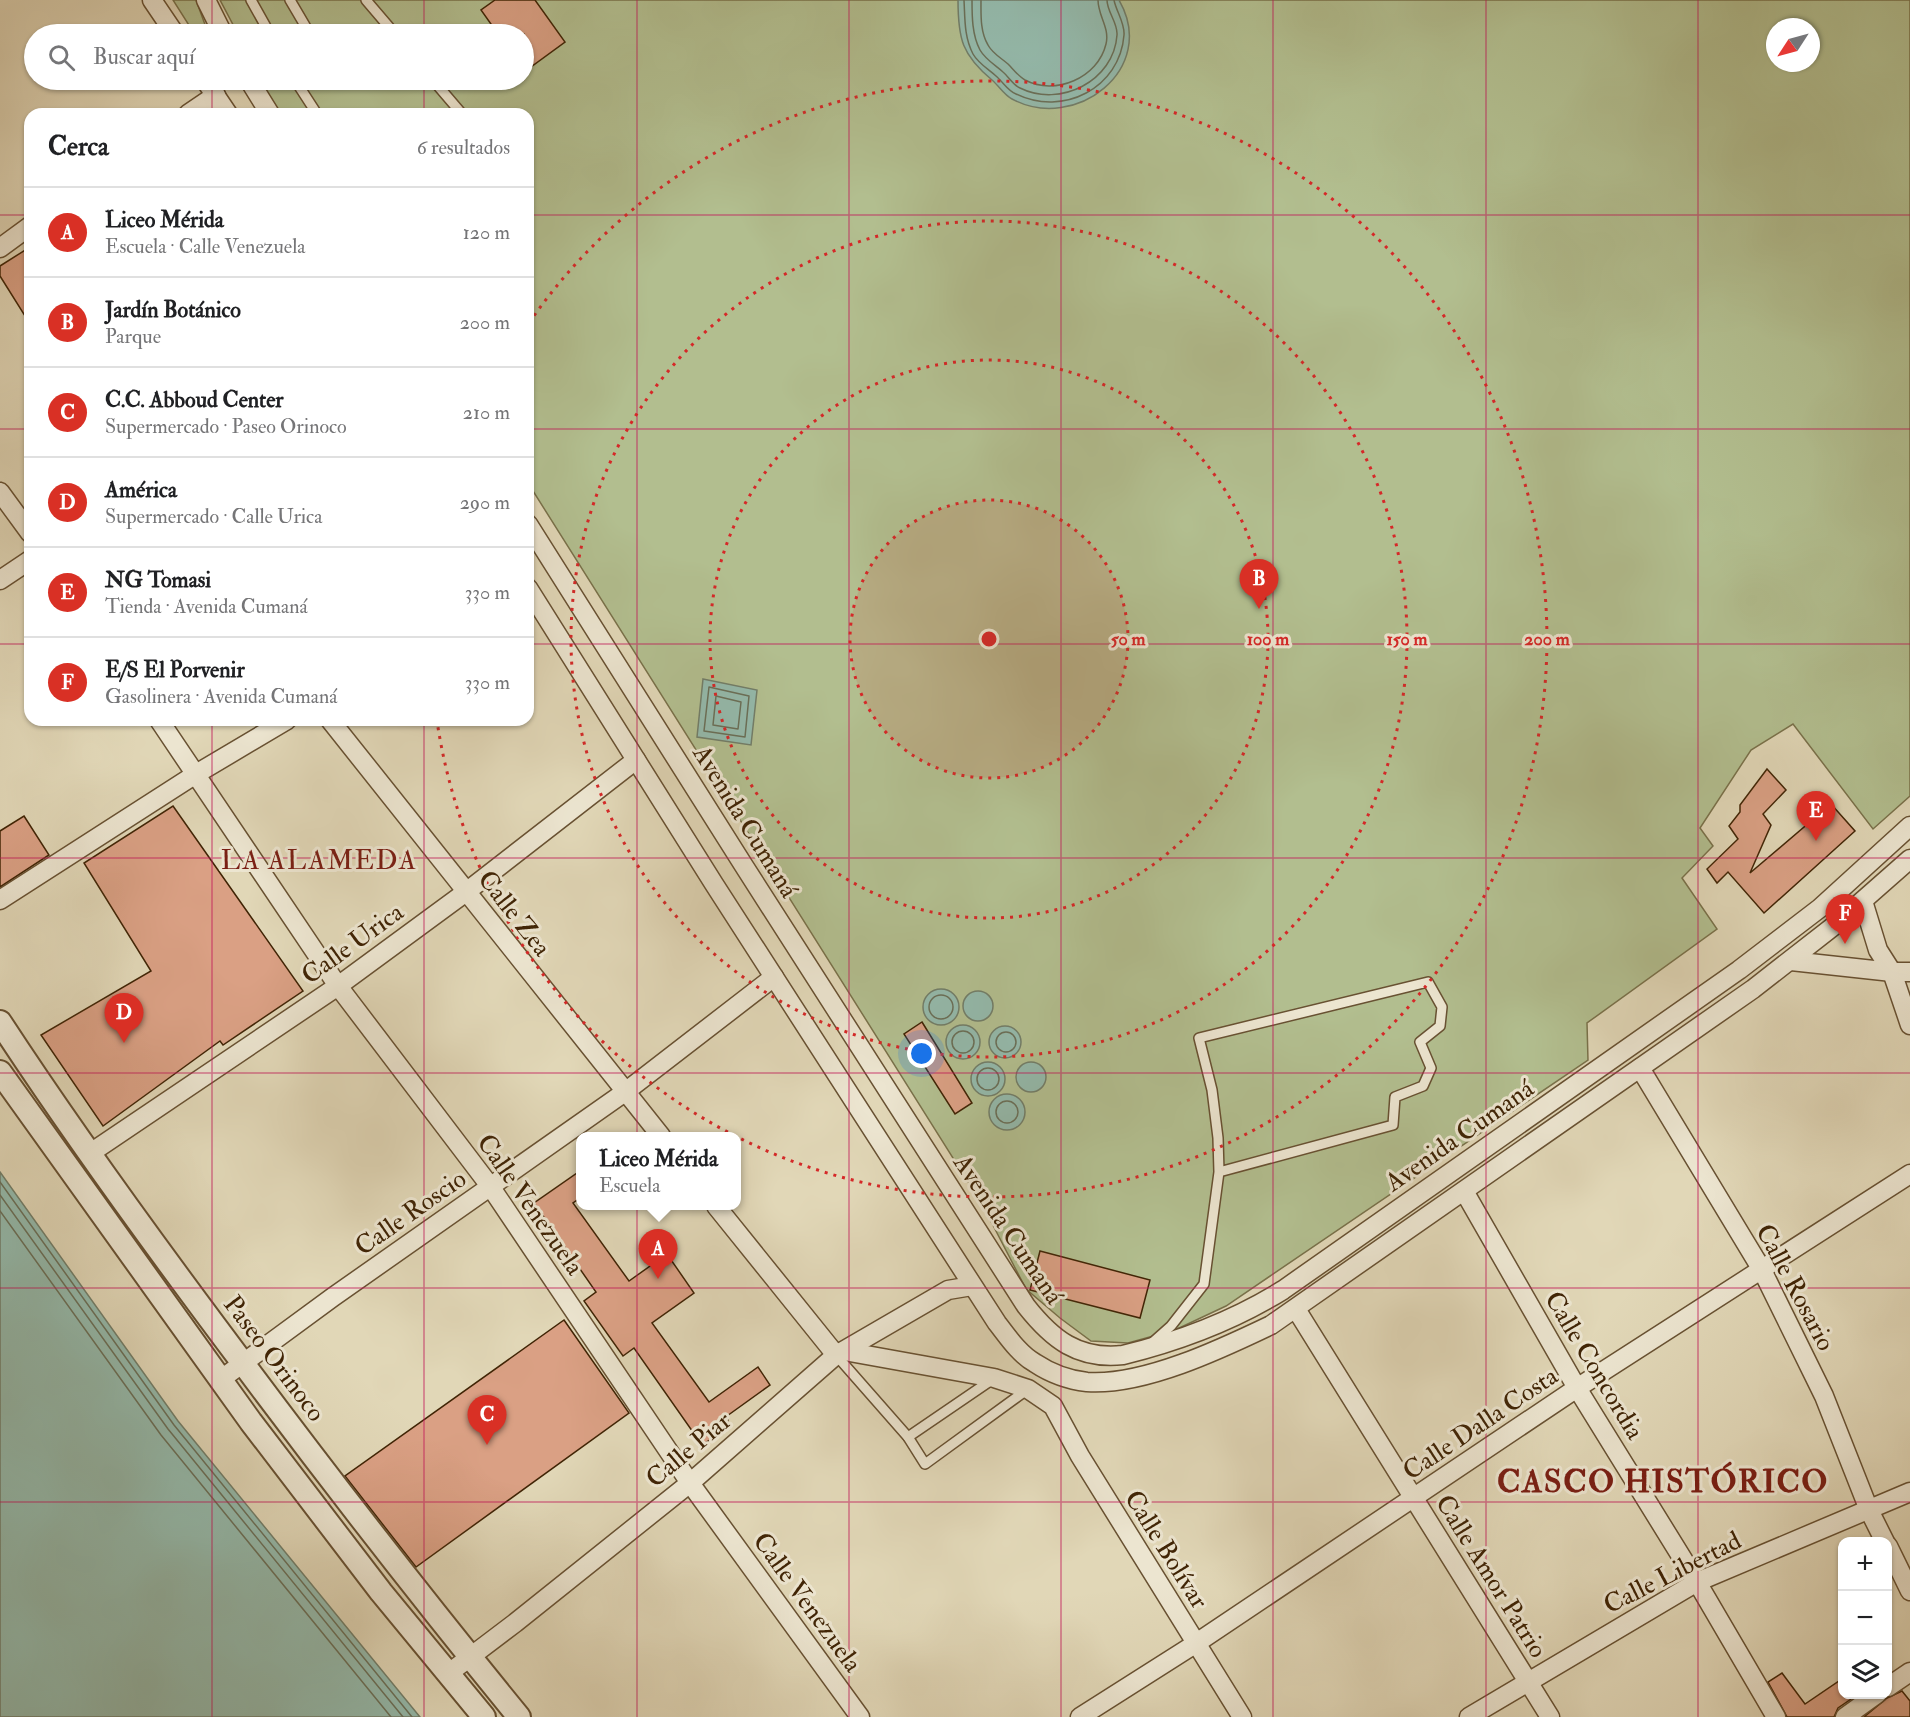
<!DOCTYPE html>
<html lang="es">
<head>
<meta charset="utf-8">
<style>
	body { margin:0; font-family:"IM FELL Double Pica",serif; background:#f2f2f2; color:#202124 }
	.controls { position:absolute; right:18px; bottom:18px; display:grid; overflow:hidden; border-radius:12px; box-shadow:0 2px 4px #0004 }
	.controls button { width:54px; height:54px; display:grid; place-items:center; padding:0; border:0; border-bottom:2px solid #e0e0e0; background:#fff; color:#202124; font:30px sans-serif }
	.compass { position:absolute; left:1766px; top:18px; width:54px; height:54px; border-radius:50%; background:#fff; box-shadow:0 2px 4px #0004; rotate:234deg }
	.you { position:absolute; left:922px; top:1054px; width:21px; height:21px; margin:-15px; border:4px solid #fff; border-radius:50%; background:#1a73e8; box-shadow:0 0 0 9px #1a73e833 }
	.badge { display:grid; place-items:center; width:39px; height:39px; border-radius:50%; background:#d93025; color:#fff; font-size:20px; font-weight:700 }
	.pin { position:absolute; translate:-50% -50px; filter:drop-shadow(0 2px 3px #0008) }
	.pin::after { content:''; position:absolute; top:32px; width:21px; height:18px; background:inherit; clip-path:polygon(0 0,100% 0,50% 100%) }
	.popup { position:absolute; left:576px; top:1132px; width:165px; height:78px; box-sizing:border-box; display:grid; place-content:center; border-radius:12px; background:#fff; filter:drop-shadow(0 2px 4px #0005); font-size:20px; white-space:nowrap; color:#757577 }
	.popup b { font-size:22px; color:#202124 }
	.popup::after { content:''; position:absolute; left:50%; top:100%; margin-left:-12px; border:12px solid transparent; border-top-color:#fff }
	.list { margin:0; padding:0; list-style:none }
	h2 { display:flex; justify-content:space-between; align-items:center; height:78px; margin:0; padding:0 24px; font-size:26px }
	h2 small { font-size:20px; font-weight:400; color:#757577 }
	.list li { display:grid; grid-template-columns:39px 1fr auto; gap:18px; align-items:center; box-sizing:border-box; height:90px; padding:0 24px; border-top:2px solid #e0e0e0 }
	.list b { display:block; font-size:22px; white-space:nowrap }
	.list p { margin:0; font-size:20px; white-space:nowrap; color:#757577 }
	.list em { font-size:20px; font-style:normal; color:#757577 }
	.icon { flex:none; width:33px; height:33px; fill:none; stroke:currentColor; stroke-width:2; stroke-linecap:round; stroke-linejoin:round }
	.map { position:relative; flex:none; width:1910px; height:1717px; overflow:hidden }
	.search { position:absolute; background:#fff; box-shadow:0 2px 4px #0004; left:24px; top:24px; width:510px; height:66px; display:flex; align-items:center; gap:15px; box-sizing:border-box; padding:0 21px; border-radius:33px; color:#757577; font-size:22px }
	.panel { position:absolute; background:#fff; box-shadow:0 2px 4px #0004; left:24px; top:108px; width:510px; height:618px; border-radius:18px }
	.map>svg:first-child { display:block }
	.green { fill:#b2be8f; stroke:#79714a; stroke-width:1.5; fill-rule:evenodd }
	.water { fill:#94baac; stroke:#727e69; stroke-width:1.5 }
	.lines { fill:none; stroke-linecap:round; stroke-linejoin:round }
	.shore { stroke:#6a6f58; stroke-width:1.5 }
	.building { fill:#daa084; stroke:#402405; stroke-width:1.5 }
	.service-casing { stroke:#685132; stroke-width:12 }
	.minor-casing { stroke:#685132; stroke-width:21 }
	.tertiary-casing { stroke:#685132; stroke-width:26 }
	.service { stroke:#ece5d0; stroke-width:9 }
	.minor { stroke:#ece5d0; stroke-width:18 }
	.tertiary { stroke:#ece5d0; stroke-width:22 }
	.grid { fill:none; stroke:#c2185b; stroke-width:1.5; stroke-opacity:0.55 }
	.ring { fill:none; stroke:#d62828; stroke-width:3; stroke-dasharray:3 6 }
	.labels { text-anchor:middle; stroke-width:6; stroke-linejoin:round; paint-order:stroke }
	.street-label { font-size:26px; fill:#402405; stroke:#ece5d0 }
	.neighbourhood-label { font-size:27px; letter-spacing:1.5px; fill:#7a1f14; stroke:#ece5d0 }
	.district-label { font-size:32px; font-weight:bold; letter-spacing:1.5px; fill:#7a1f14; stroke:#ece5d0 }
	.centre { fill:#d62828; stroke:#ece5d0; stroke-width:3 }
	.ring-label { font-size:18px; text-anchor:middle; font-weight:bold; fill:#d62828; stroke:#ece5d0; stroke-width:6; stroke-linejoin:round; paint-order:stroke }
</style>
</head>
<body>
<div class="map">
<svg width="1910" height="1717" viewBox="0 0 1910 1717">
	<rect width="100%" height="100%" fill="#e1d7b7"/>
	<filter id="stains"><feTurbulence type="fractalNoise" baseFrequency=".00333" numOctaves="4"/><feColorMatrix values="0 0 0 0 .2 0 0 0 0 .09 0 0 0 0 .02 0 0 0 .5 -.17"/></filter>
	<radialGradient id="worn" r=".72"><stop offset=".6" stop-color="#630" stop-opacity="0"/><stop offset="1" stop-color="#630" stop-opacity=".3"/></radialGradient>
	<!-- green -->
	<g class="green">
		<polygon points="173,0 196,0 207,30 203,34 197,34 192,30"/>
		<path d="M220 0H1910V796L1873 829 1793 724 1751 750 1700 828 1713 846 1682 878 1717 929 1587 1023 1588 1060 1226 1306 1175 1330 1128 1343 1091 1341 1060 1318 1026 1289 982 1204 528 483V114H278L260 80H524V34H238ZM1775 27H1811V63H1775Z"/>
	</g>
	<!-- water -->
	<g class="water">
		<path d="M958 0H1119C1159 69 1075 133 1012 99 1004 95 999 86 992 80 962 55 958 39 958 0Z"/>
		<polygon points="703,679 757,690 751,745 697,737"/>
		<circle cx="941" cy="1007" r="18"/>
		<circle cx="978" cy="1006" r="15"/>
		<circle cx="963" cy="1042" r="17"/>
		<circle cx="1005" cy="1042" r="16"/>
		<circle cx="988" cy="1079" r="17"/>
		<circle cx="1031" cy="1077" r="15"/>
		<circle cx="1007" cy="1112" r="18"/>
		<polygon points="0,1172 178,1421 420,1717 0,1717"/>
	</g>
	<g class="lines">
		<!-- shore -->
		<g class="shore">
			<path d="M964 0C965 18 964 37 973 54 978 63 988 69 996 76 1003 82 1008 91 1016 94 1063 117 1120 88 1124 35 1125 23 1116 11 1114 0"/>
			<path d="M972 0C972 16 972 35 980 50 985 59 995 65 1003 72 1009 77 1013 85 1020 88 1060 108 1114 81 1117 35 1118 23 1107 12 1107 0"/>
			<path d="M981 0C981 14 980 32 988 45 992 53 1001 58 1008 64 1013 69 1018 76 1025 80 1055 96 1098 78 1106 44 1110 28 1098 16 1098 0"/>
			<polygon points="709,687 749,696 745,737 704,731"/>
			<polygon points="716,696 741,702 738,729 713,725"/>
			<circle cx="941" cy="1007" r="12"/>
			<circle cx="963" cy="1042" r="11"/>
			<circle cx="1006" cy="1042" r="10"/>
			<circle cx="988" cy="1079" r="11"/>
			<circle cx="1007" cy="1112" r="11"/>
			<polyline points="0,1182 174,1425 412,1717"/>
			<polyline points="0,1195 168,1429 403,1717"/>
			<polyline points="0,1211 161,1435 391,1717"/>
		</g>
	</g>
	<!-- building -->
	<g class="building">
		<polygon points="495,0 535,0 565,42 524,72 524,34 498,34 481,10"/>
		<polygon points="30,247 30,324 0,276 0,266"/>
		<polygon points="1767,769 1786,790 1763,814 1771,825 1750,873 1831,804 1855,831 1764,913 1728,872 1717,883 1707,869 1738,839 1729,826 1740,812 1740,805"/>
		<polygon points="173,806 303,991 223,1045 220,1041 103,1126 41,1035 151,971 84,863"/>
		<polygon points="24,816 49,855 0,887 0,831"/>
		<polygon points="922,1022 972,1103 955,1114 904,1034"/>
		<polygon points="580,1171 580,1198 573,1203 629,1281 667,1254 694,1293 652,1323 709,1402 758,1367 770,1385 727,1416 729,1427 702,1445 634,1348 623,1356 584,1301 596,1292 534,1203"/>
		<polygon points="1040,1251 1150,1280 1140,1318 1030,1290"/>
		<polygon points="564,1320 629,1413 416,1567 345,1476"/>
		<polygon points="1782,1673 1805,1704 1842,1679 1842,1695 1857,1695 1838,1708 1834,1717 1787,1717 1768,1682"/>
		<polygon points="1902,1691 1910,1701 1910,1717 1864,1717 1887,1698"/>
	</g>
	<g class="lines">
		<defs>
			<g id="service">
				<polyline points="251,0 270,34"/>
				<polyline points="290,0 310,34"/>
				<polyline points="366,0 395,34"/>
				<polyline points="295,80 317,114"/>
				<polyline points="433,80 462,114"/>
				<polyline points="1153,1342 1171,1326 1204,1284 1219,1172 1218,1138 1212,1090 1199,1038 1428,982 1442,1007 1440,1026 1420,1042 1431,1068 1423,1086 1395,1097 1393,1125 1219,1172"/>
				<polyline points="836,1355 908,1437 925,1464 1028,1389"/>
				<polyline points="908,1437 993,1379"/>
			</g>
			<g id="minor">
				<polyline points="152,0 175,34"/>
				<polyline points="206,0 223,34"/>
				<polyline points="205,80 228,114"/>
				<polyline points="249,80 270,114"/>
				<polyline points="188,114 216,95"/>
				<polyline points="0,248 30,226"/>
				<polyline points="0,492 30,533"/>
				<path d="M528 524 744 866 1026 1306C1052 1339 1078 1360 1123 1355 1180 1341 1233 1321 1283 1290L1739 970 1820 908 1910 826"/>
				<polyline points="0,580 30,560"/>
				<path d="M528 588 714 884 997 1323C1008 1337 1019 1354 1035 1363 1050 1373 1069 1380 1087 1382 1143 1386 1221 1349 1271 1325L1753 989 1835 925 1910 859"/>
				<polyline points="159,720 338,986 490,1186 690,1483 860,1717"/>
				<polyline points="330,720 661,1136"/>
				<polyline points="0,900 196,774 287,720"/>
				<polyline points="1863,901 1878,950 1892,972 1910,1025"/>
				<polyline points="1791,961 1892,972 1910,972"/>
				<polyline points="1640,1068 1762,1270 1824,1396 1869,1510 1885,1542"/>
				<polyline points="89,1154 338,986 466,892 636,760"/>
				<polyline points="1464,1191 1577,1388 1697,1582 1776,1717"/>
				<polyline points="716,1206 836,1355"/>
				<polyline points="1296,1309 1550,1717"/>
				<polyline points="844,1351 994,1378 1028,1389 1053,1406 1080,1456 1242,1717"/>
				<polyline points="220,1380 333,1297 625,1092 774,977"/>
				<polyline points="1888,1546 1910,1591"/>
				<polyline points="449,1673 515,1623 690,1483 836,1355 948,1290 972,1286"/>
				<polyline points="1888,1687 1910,1672"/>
				<polyline points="1080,1717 1195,1644 1577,1388 1910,1174"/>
				<polyline points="1469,1717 1697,1582 1910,1492"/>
				<polyline points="1845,1717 1877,1694"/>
			</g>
			<g id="tertiary">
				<path d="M0 1022C77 1140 160 1253 245 1366 334 1485 425 1602 519 1717"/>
				<polyline points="0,1072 251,1422 381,1592 484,1717"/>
			</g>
		</defs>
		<!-- service casing -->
		<use href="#service" class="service-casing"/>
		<!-- minor casing -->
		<use href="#minor" class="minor-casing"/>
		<!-- tertiary casing -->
		<use href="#tertiary" class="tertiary-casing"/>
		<!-- service -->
		<use href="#service" class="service"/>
		<!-- minor -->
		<use href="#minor" class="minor"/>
		<!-- tertiary -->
		<use href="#tertiary" class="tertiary"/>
	</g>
	<!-- grid -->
	<path class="grid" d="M212 0V34M424 0V34M637 0V1717M849 0V1717M1061 0V1717M1273 0V1717M1486 0V1717M1698 0V1717M212 80V114M424 80V114M0 215H30M528 215H1910M0 429H30M528 429H1910M0 644H30M528 644H1910M212 720V1717M424 720V1717M0 858H1910M0 1073H1910M0 1288H1910M0 1502H1910"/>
	<!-- distance rings -->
	<circle cx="989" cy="639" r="139" fill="#d62828" fill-opacity=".12"/>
	<g class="ring">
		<circle cx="989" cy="639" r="139"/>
		<circle cx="989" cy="639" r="279"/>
		<circle cx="989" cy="639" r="418"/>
		<path d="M529 323A558 558 0 1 1 437 721"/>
	</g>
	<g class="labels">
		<!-- street labels -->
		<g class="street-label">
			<text transform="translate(746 821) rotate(58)" y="9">Avenida Cumaná</text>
			<text transform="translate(515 913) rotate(52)" y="9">Calle Zea</text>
			<text transform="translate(352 943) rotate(-36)" y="9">Calle Urica</text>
			<text transform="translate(1459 1135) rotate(-35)" y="9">Avenida Cumaná</text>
			<text transform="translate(531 1204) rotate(55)" y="9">Calle Venezuela</text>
			<text transform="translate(410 1212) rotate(-35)" y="9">Calle Roscio</text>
			<text transform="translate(1009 1229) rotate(56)" y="9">Avenida Cumaná</text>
			<text transform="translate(1796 1287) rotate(62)" y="9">Calle Rosario</text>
			<text transform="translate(275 1358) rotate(53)" y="9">Paseo Orinoco</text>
			<text transform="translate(1595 1365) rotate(59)" y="9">Calle Concordia</text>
			<text transform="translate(1480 1423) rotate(-34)" y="9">Calle Dalla Costa</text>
			<text transform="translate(688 1449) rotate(-40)" y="9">Calle Piar</text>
			<text transform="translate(1167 1549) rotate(58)" y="9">Calle Bolívar</text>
			<text transform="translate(1672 1572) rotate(-27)" y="9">Calle Libertad</text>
			<text transform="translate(1492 1576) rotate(58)" y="9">Calle Amor Patrio</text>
			<text transform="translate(808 1602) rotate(54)" y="9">Calle Venezuela</text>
		</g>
		<!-- neighbourhood labels -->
		<g class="neighbourhood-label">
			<text x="319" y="869">LA ALAMEDA</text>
		</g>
		<!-- district labels -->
		<g class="district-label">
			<text x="1663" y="1492">CASCO HISTÓRICO</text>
		</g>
	</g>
	<circle cx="989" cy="639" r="9" class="centre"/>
	<g class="ring-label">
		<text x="1128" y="645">50 m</text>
		<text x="1268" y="645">100 m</text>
		<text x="1407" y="645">150 m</text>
		<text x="1547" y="645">200 m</text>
	</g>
	<rect width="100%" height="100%" filter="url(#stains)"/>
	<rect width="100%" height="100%" fill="url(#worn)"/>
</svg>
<div class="controls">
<button>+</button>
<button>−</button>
<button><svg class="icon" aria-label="layers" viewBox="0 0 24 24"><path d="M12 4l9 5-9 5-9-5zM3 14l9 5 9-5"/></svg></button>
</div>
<svg class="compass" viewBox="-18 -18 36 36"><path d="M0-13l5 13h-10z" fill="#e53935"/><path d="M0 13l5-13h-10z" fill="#757577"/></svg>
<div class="you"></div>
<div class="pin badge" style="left:658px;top:1279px">A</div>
<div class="popup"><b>Liceo Mérida</b>Escuela</div>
<div class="pin badge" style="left:1259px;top:609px">B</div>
<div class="pin badge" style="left:487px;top:1445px">C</div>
<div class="pin badge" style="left:124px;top:1043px">D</div>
<div class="pin badge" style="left:1816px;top:841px">E</div>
<div class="pin badge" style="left:1845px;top:944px">F</div>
<div class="search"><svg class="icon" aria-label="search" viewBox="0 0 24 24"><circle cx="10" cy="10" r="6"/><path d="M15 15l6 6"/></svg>Buscar aquí</div>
<section class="panel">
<h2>Cerca<small>6 resultados</small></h2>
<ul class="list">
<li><span class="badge">A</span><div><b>Liceo Mérida</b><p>Escuela · Calle Venezuela</p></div><em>120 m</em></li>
<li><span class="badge">B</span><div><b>Jardín Botánico</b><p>Parque</p></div><em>200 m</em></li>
<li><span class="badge">C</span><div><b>C.C. Abboud Center</b><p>Supermercado · Paseo Orinoco</p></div><em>210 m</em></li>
<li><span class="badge">D</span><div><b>América</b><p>Supermercado · Calle Urica</p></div><em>290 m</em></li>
<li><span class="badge">E</span><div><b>NG Tomasi</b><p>Tienda · Avenida Cumaná</p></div><em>330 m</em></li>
<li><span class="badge">F</span><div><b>E/S El Porvenir</b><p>Gasolinera · Avenida Cumaná</p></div><em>330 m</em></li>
</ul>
</section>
</div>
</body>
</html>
